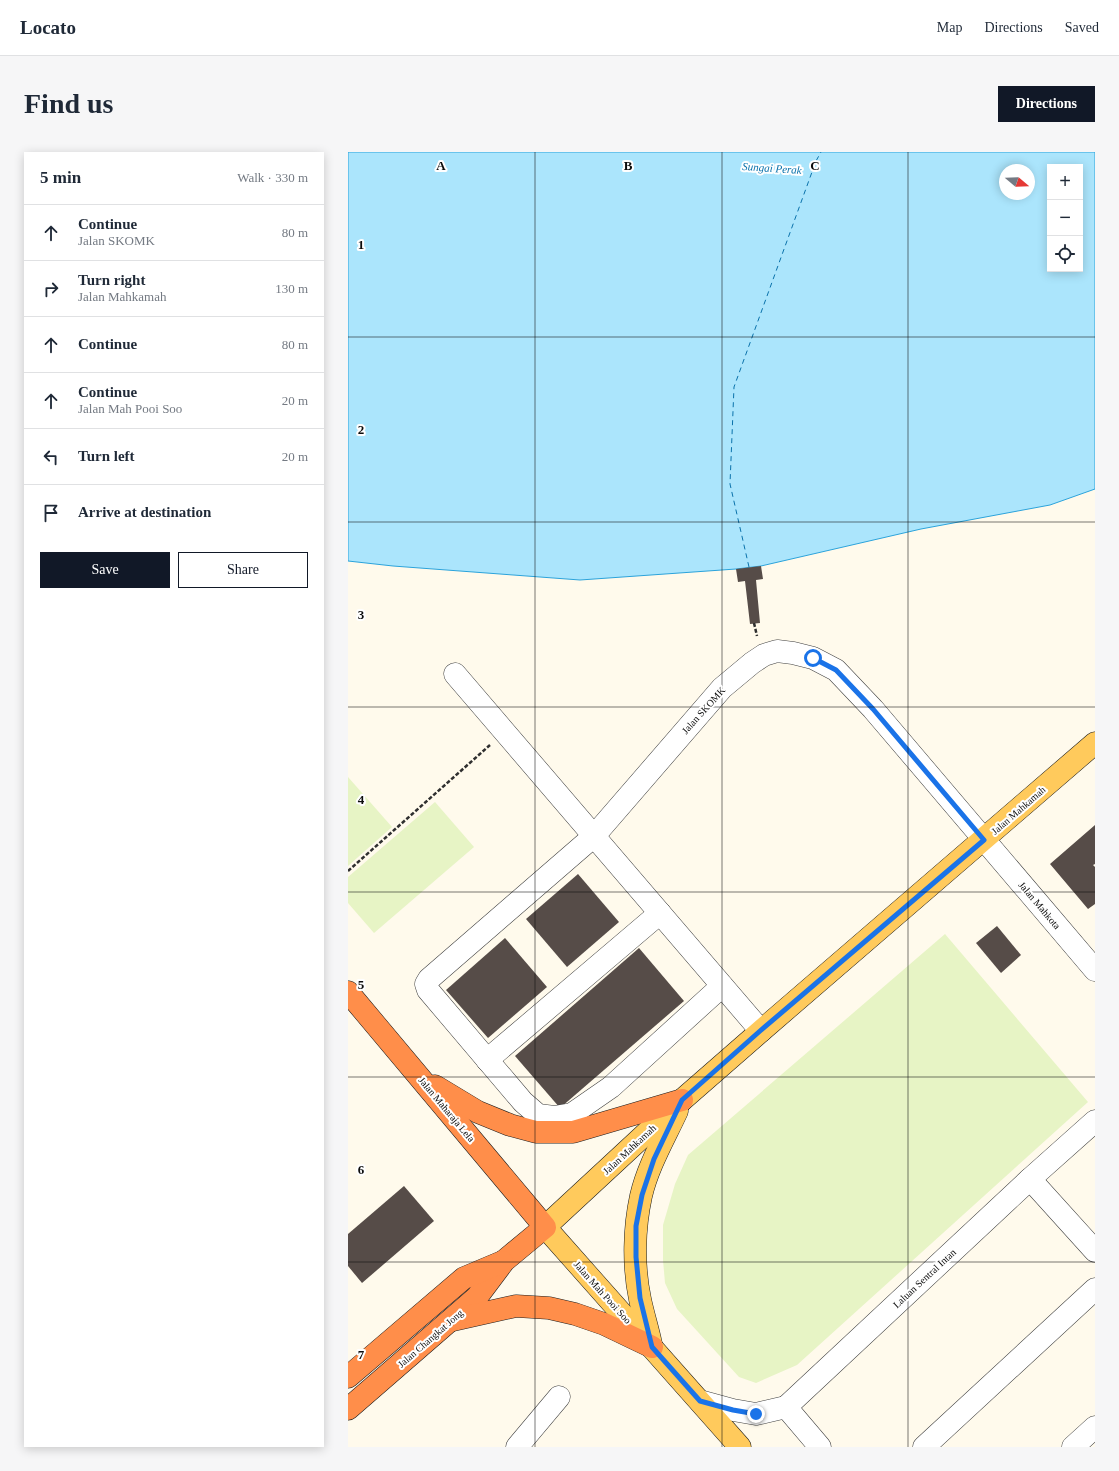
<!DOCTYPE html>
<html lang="en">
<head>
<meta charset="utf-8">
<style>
	body { margin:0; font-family:Georgia,serif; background:#f6f6f7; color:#1f2937 }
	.controls { position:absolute; right:12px; top:12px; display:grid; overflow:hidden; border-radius:0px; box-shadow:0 2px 10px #0003 }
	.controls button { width:36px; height:36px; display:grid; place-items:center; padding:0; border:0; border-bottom:1px solid #e0e1e3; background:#fff; color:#1f2937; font:20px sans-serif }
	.compass { position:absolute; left:651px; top:12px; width:36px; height:36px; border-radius:50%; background:#fff; box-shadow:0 2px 10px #0003; rotate:109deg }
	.stop { position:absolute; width:12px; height:12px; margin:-9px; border:3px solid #1a73e8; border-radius:50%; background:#fff }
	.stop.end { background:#1a73e8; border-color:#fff; box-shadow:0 1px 4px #0008 }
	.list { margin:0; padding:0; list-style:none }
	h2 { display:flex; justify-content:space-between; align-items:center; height:52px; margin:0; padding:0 16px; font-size:17px }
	h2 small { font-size:13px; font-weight:400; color:#747a83 }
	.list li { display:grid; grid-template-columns:26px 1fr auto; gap:12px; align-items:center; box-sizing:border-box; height:56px; padding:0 16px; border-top:1px solid #e0e1e3 }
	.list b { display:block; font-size:15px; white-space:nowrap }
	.list p { margin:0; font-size:13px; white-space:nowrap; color:#747a83 }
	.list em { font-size:13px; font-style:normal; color:#747a83 }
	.actions { display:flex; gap:8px; padding:12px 16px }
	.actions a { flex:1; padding:9px 0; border:1px solid #111827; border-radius:0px; text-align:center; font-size:14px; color:#111827 }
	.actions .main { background:#111827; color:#fff }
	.icon { flex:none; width:22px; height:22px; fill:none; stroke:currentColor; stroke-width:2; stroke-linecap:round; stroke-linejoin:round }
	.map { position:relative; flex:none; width:747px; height:1295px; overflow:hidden; border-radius:0px }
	header { display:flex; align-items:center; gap:24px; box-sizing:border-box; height:56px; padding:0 20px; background:#fff; border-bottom:1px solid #e0e1e3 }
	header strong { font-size:19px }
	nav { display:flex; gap:22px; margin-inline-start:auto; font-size:14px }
	.intro { display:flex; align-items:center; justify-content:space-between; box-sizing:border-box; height:96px; padding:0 24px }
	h1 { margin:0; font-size:28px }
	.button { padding:10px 18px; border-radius:0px; background:#111827; color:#fff; font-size:14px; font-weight:700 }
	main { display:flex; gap:24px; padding:0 24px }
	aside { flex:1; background:#fff; border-radius:0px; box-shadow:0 2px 10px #0003 }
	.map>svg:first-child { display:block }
	.pitch { fill:#e7f4c5 }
	.water { fill:#abe5fc; stroke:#2ba3db; fill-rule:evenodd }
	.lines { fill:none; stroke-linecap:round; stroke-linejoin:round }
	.ferry { stroke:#0a72ab; stroke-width:1; stroke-dasharray:5 4; stroke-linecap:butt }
	.building { fill:#564c48 }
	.minor-casing { stroke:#404040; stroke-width:23 }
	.major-casing { stroke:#1e1e1e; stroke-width:23 }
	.highway-casing { stroke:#1e1e1e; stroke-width:23 }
	.path { stroke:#2f2f2f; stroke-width:2.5; stroke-dasharray:4 2; stroke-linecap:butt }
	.minor { stroke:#fff; stroke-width:22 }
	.major { stroke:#ffca5c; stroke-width:22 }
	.highway { stroke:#ff8e4a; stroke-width:22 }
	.route { stroke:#1a73e8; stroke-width:5 }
	.grid { fill:none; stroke:#0d0d0d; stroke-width:1; stroke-opacity:0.55 }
	.labels { text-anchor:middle; stroke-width:4; stroke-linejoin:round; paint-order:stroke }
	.street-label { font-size:10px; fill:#0d0d0d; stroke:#fff }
	.water-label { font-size:11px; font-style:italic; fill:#0a72ab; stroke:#fff }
	.grid-label { font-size:13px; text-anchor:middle; font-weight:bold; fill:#0d0d0d; stroke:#fff; stroke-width:4; stroke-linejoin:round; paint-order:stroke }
</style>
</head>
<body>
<header>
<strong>Locato</strong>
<nav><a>Map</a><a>Directions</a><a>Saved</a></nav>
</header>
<div class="intro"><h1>Find us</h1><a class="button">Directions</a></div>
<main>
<aside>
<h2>5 min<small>Walk · 330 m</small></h2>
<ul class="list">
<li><svg class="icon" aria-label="ahead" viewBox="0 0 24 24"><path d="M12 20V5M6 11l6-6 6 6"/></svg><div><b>Continue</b><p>Jalan SKOMK</p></div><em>80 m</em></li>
<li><svg class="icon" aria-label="right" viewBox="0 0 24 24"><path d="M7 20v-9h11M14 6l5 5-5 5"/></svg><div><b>Turn right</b><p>Jalan Mahkamah</p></div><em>130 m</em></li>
<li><svg class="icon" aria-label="ahead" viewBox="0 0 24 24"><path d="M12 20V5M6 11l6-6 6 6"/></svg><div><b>Continue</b></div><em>80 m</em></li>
<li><svg class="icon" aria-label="ahead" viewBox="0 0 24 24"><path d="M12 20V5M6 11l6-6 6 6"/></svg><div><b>Continue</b><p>Jalan Mah Pooi Soo</p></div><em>20 m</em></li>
<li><svg class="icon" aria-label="left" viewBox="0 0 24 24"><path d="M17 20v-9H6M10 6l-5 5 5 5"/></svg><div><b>Turn left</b></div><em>20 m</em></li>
<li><svg class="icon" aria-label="arrive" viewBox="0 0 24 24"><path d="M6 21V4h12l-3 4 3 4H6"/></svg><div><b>Arrive at destination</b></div></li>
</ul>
<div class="actions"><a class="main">Save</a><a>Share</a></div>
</aside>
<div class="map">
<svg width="747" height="1295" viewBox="0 0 747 1295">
	<rect width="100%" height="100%" fill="#fffaec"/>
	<!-- pitch -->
	<g class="pitch">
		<polygon points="0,625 44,675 0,714"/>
		<polygon points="87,650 126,695 26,781 0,751 0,725"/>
		<polygon points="597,782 740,950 449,1213 408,1231 391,1225 329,1157 317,1131 315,1108 315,1073 327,1032 340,1003"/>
	</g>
	<!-- water -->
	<path class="water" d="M0 0H747V337L702 353 573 377 413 414 388 417 232 428 45 414 0 409ZM702 15H732V117H702ZM657 18H681V42H657Z"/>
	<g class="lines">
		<!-- ferry -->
		<polyline class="ferry" points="401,415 382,332 386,235 468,9 473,0"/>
	</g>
	<!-- building -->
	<g class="building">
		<polygon points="413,414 415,427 408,428 412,471 402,472 397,429 390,430 388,417"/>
		<polygon points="747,673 747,712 745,713 747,715 747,752 740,757 702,712"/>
		<polygon points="230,722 271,770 219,815 178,767"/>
		<polygon points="649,774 673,803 653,821 628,791"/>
		<polygon points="157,786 199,835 140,886 98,838"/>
		<polygon points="291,796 336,849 212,956 167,904"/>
		<polygon points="56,1034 86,1069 14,1131 0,1114 0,1082"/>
	</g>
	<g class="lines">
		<defs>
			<g id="minor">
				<polyline points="107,522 413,879"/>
				<polyline points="374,834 263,935 224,962 206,965 190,963 175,950 80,838 78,832 81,827 246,684 374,536 404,511 416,503 429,499 445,501 465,506 488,518 525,557 747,818"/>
				<polyline points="139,908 312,761"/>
				<polyline points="682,1027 747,969"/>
				<polyline points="352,1249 385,1258 408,1262 438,1255"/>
				<polyline points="169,1295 211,1245"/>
				<polyline points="472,1295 438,1255 682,1027 747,1099"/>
				<polyline points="576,1295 747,1137"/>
				<polyline points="725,1295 747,1275"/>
			</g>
			<g id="major">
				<path d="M303 1192C300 1177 295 1162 292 1147 285 1114 286 1076 293 1044 300 1014 316 987 329 959"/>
				<polyline points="392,1295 197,1075 334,948 413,879 747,591"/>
			</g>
			<g id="highway">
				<polyline points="0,840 197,1075 156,1109 129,1145 0,1257"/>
				<polyline points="87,934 130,960 162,973 188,980 225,980 334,948"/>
				<polyline points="105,1168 168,1154 201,1156 227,1162 256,1172 304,1195"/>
				<polyline points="0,1225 116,1126 154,1110"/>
			</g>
		</defs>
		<!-- minor casing -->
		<use href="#minor" class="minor-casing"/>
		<!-- major casing -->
		<use href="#major" class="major-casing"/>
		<!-- highway casing -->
		<use href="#highway" class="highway-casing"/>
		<!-- path -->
		<g class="path">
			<polyline points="406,471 409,484"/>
			<polyline points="0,719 142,593"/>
		</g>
		<!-- minor -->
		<use href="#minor" class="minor"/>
		<!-- major -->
		<use href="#major" class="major"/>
		<!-- highway -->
		<use href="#highway" class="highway"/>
	</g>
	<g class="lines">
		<!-- route -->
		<polyline class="route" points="408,1262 385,1258 352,1249 304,1195 292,1146 288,1105 288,1074 294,1043 306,1007 334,948 412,879 636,688 525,557 488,518 465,506"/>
	</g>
	<!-- grid -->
	<path class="grid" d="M187 0V1295M374 0V1295M560 0V1295M0 185H747M0 370H747M0 555H747M0 740H747M0 925H747M0 1110H747"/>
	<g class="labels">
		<!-- street labels -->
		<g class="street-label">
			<text transform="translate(355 558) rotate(-48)" y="4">Jalan SKOMK</text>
			<text transform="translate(670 658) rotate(-41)" y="4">Jalan Mahkamah</text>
			<text transform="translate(692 753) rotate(50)" y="4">Jalan Mahkota</text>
			<text transform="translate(99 957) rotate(50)" y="4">Jalan Maharaja Lela</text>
			<text transform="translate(281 997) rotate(-43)" y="4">Jalan Mahkamah</text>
			<text transform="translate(576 1126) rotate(-43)" y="4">Laluan Sentral Intan</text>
			<text transform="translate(255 1140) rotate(48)" y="4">Jalan Mah Pooi Soo</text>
			<text transform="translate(82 1186) rotate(-41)" y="4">Jalan Changkat Jong</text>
		</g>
		<!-- water labels -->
		<g class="water-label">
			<text transform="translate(424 16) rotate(4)" y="4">Sungai Perak</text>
		</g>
	</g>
	<g class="grid-label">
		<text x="93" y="18">A</text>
		<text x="280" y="18">B</text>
		<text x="467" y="18">C</text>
		<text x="13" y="97">1</text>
		<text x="13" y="282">2</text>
		<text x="13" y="467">3</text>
		<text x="13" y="652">4</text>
		<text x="13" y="837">5</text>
		<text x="13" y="1022">6</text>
		<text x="13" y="1207">7</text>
	</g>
</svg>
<div class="controls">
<button>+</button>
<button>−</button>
<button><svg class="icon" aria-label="locate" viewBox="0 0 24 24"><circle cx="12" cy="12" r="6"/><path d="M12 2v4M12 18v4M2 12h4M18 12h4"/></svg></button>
</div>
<svg class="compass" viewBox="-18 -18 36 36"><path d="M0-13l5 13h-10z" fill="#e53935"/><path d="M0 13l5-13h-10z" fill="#747a83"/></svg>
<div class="stop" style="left:465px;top:506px"></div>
<div class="stop end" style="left:408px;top:1262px"></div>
</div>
</main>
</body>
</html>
